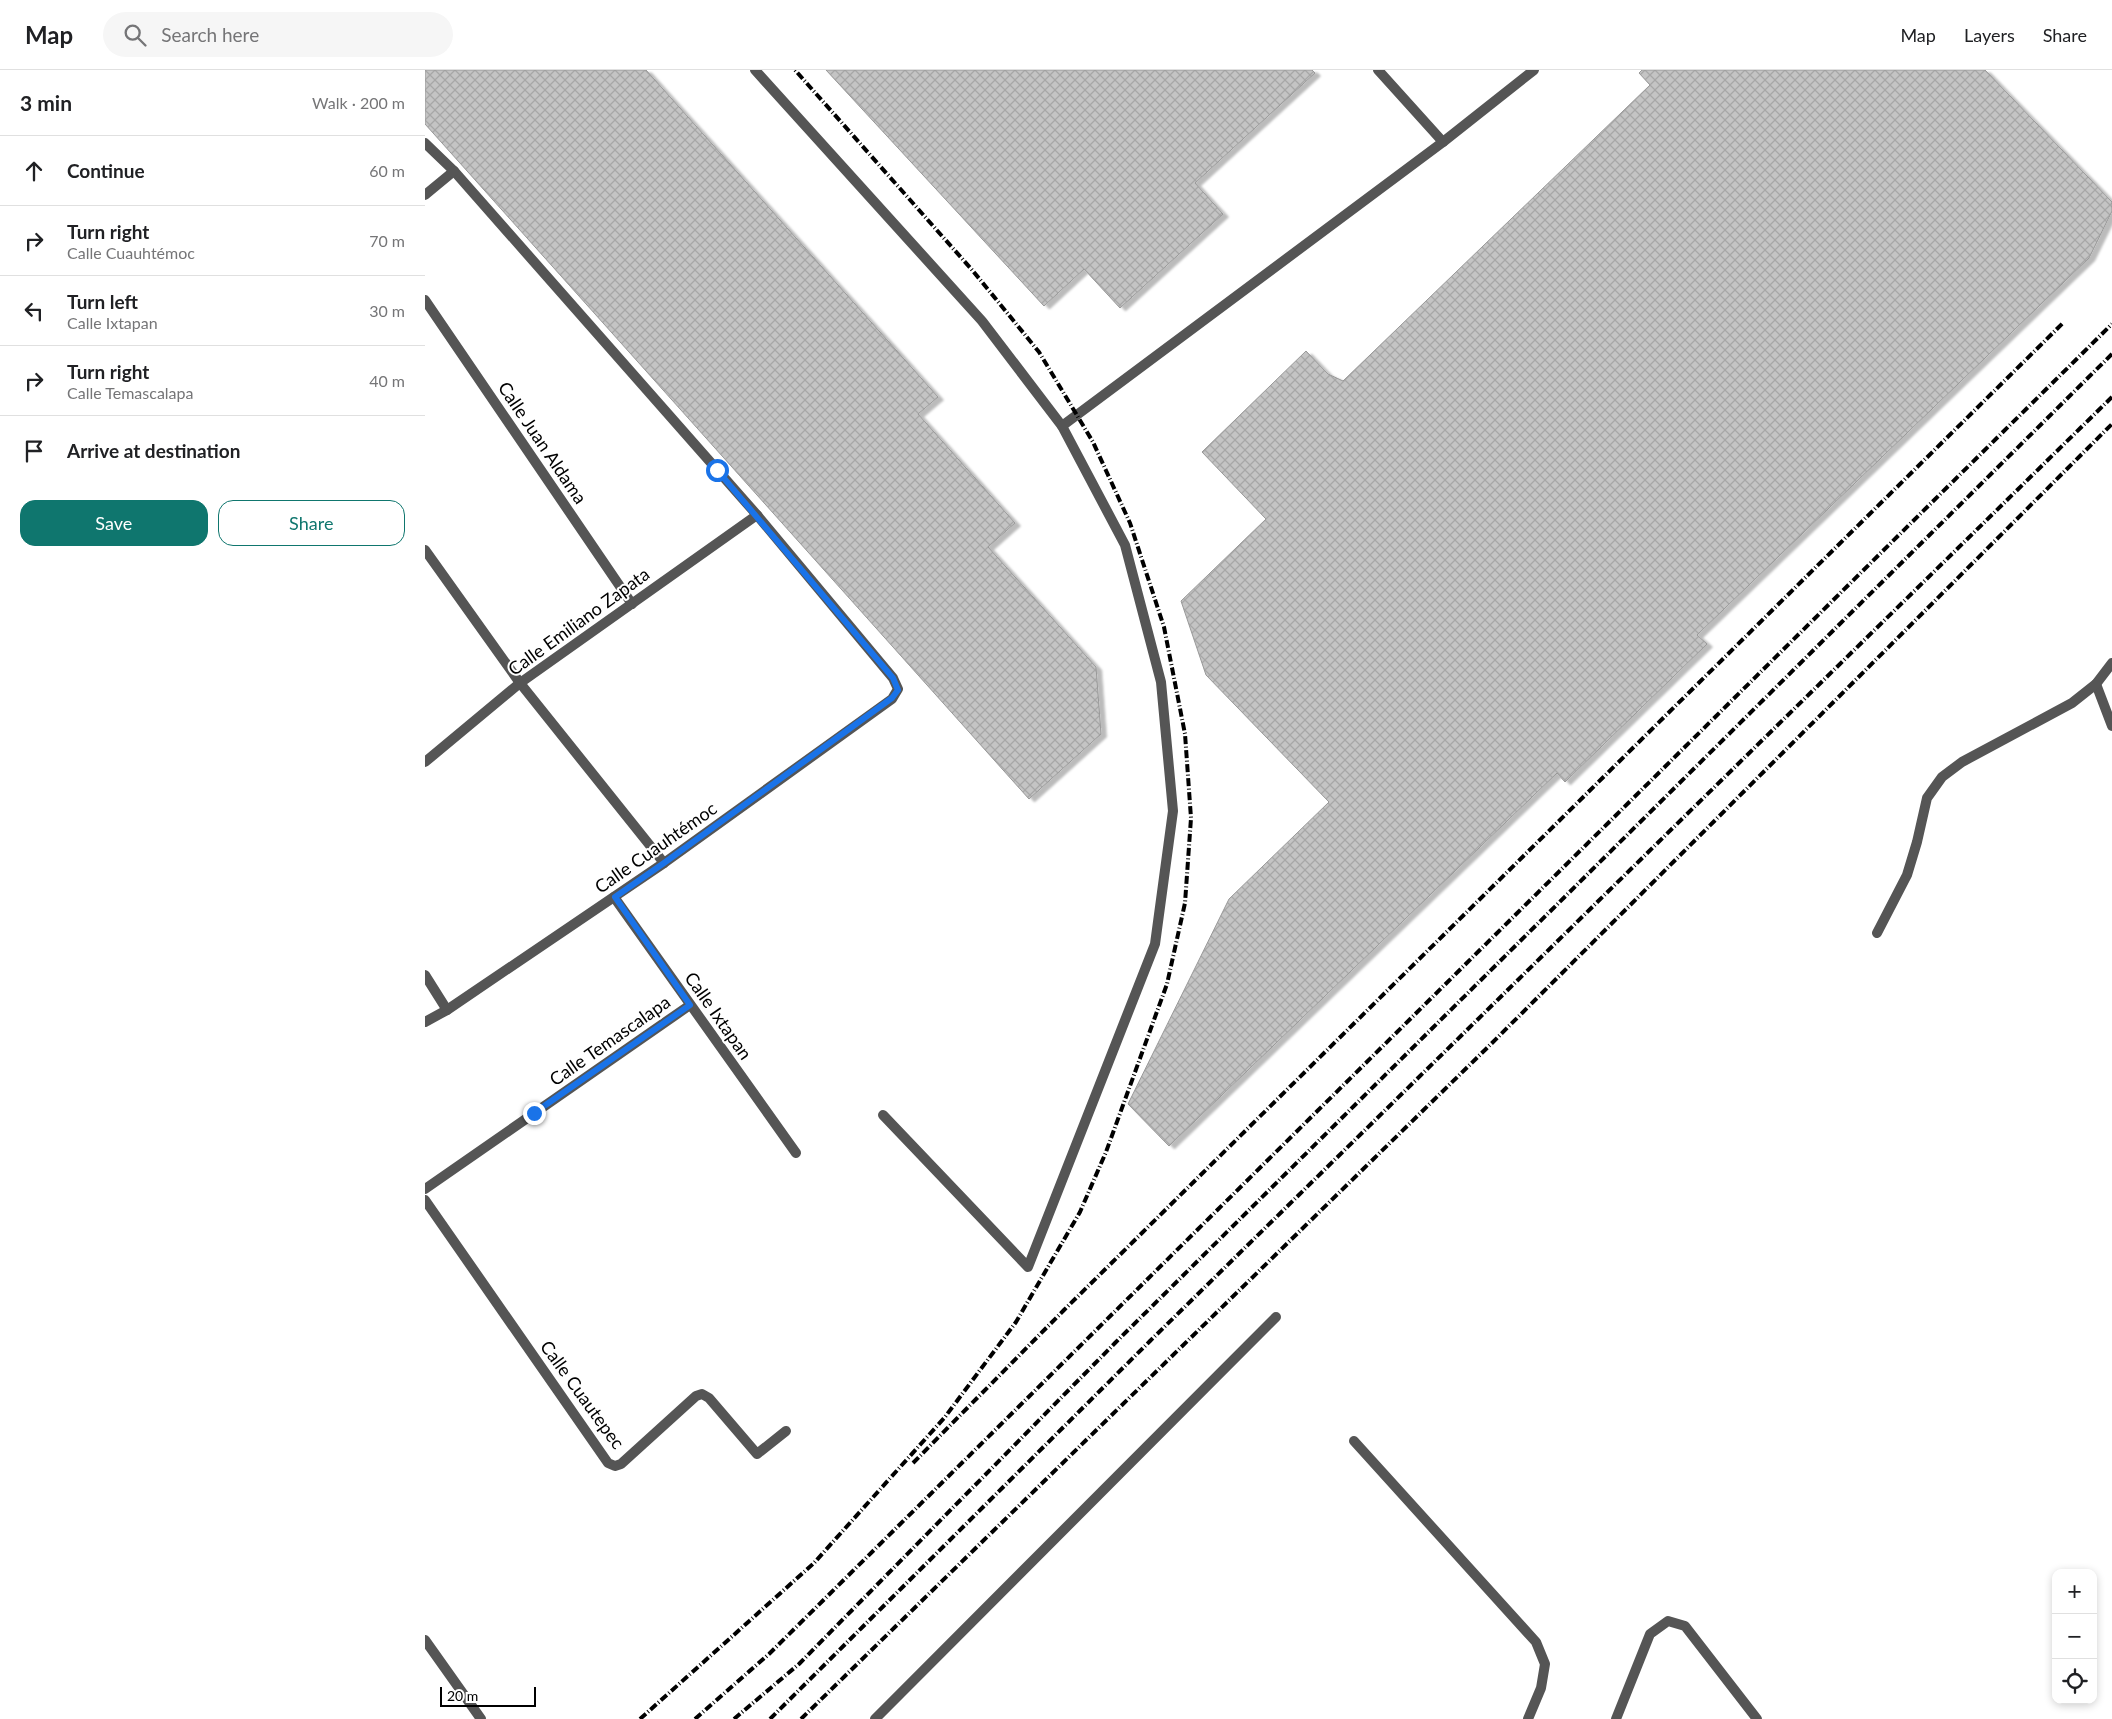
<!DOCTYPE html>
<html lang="en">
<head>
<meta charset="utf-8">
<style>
	body { margin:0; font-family:Lato,sans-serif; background:#f6f6f6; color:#202124 }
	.controls { position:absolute; right:15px; bottom:15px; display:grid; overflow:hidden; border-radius:10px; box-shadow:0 2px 8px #0003 }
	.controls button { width:45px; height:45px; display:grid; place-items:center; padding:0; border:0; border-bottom:1px solid #e0e0e0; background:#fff; color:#202124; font:25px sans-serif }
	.scale { position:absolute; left:15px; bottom:12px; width:96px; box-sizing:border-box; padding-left:5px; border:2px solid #000; border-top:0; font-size:14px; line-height:18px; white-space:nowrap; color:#000; -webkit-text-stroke:4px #fff; paint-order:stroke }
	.stop { position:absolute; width:15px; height:15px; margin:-11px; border:4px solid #1a73e8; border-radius:50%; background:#fff }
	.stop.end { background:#1a73e8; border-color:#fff; box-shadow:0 1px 5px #0008 }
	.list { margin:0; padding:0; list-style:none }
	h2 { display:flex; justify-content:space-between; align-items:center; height:65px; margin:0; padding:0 20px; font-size:21px }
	h2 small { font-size:16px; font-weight:400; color:#757577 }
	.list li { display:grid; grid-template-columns:32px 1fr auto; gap:15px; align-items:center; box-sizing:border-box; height:70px; padding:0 20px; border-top:1px solid #e0e0e0 }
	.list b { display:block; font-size:19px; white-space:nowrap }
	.list p { margin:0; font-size:16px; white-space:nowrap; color:#757577 }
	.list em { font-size:16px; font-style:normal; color:#757577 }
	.actions { display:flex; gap:10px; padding:15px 20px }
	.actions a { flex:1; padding:11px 0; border:1px solid #0f766e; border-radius:15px; text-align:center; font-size:18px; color:#0f766e }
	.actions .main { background:#0f766e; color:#fff }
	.icon { flex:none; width:28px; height:28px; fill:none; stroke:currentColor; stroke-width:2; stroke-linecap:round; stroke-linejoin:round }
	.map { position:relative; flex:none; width:1687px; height:1649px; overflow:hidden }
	header { display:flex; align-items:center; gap:30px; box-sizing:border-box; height:70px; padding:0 25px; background:#fff; border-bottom:1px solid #e0e0e0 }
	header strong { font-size:24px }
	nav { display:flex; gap:28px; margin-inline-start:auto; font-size:18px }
	.search { width:350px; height:45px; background:#f6f6f6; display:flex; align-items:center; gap:12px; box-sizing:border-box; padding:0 18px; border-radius:28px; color:#757577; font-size:19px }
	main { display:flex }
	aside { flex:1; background:#fff }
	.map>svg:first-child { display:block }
	.building { fill:url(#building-cross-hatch); stroke:#999; filter:url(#shadow) }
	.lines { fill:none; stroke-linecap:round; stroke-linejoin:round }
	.service { stroke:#555; stroke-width:10 }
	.minor { stroke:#555; stroke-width:10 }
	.rail { stroke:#000; stroke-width:4; stroke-dasharray:8 2.5 1 2.5; stroke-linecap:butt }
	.route { stroke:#1a73e8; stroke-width:6 }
	.labels { text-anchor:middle; stroke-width:4; stroke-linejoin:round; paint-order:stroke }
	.street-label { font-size:18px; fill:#000; stroke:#fff }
</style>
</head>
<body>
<header>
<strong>Map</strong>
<div class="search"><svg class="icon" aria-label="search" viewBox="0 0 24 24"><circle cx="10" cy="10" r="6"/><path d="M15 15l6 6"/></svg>Search here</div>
<nav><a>Map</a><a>Layers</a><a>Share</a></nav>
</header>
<main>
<aside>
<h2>3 min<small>Walk · 200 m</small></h2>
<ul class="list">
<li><svg class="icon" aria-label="ahead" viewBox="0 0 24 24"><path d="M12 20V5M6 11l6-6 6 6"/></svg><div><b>Continue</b></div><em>60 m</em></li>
<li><svg class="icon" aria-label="right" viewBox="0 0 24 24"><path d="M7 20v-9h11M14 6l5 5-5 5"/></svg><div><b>Turn right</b><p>Calle Cuauhtémoc</p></div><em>70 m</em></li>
<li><svg class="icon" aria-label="left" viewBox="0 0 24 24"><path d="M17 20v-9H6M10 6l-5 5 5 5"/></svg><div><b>Turn left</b><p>Calle Ixtapan</p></div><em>30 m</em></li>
<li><svg class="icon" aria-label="right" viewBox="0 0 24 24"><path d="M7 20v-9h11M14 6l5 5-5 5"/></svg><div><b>Turn right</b><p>Calle Temascalapa</p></div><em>40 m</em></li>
<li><svg class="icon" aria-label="arrive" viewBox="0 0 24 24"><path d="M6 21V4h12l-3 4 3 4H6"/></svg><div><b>Arrive at destination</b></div></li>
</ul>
<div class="actions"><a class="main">Save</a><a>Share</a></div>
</aside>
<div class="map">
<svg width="1687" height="1649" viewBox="0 0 1687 1649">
	<defs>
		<pattern id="building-cross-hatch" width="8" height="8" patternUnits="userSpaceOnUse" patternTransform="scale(1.25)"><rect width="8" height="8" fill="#c4c4c4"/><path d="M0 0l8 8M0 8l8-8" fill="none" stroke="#a7a7a7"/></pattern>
		<filter id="shadow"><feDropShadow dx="5.5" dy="3" stdDeviation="1" flood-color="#0004"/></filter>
	</defs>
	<rect width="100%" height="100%" fill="#fff"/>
	<!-- building -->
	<g class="building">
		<polygon points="0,0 221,0 513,327 493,344 590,453 563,477 671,597 676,664 604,729 0,54"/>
		<polygon points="401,0 887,0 890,3 770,113 798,144 695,238 659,199 619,236"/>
		<polygon points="1217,0 1560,0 1687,132 1687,141 1664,188 1272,565 1282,574 1140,712 1132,703 744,1076 703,1034 804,829 904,732 781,605 756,531 841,449 777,382 881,281 903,304 918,311 1225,15 1214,3"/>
	</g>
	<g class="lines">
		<!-- service -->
		<g class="service">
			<polyline points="330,0 557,251 637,356 700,475 736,612 748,741 730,874 603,1197 458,1045"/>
			<polyline points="953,0 1018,72"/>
			<polyline points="637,356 1018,72 1109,0"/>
		</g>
		<!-- minor -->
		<g class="minor">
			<polyline points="0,73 29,101 332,445 468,608 473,619 467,629 239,793 22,940 0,952"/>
			<polyline points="0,125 29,101"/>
			<polyline points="0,230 207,534"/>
			<polyline points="0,480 95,613 239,793"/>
			<polyline points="1671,614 1687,656"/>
			<polyline points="0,692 95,613 332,445"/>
			<polyline points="189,827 371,1083"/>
			<polyline points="1452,863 1482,805 1492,772 1502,728 1517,707 1537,692 1647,633 1671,614 1687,593"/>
			<polyline points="0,905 22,940"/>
			<polyline points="0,1119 265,935"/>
			<polyline points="0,1130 183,1393 190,1396 196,1394 271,1326 277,1324 284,1328 332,1384 361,1361"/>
			<polyline points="929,1371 1111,1572 1120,1594 1116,1618 1103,1649"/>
			<polyline points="0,1570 56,1649"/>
			<polyline points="450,1649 851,1247"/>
			<polyline points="1191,1649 1225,1564 1243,1551 1260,1556 1332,1649"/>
		</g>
		<!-- rail -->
		<g class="rail">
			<polyline points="488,1393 639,1240 1638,253"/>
			<polyline points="215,1649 389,1493 520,1347 591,1252 655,1142 681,1082 742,914 760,833 766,748 760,664 739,557 705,453 668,372 614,282 548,201 370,0"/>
			<polyline points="270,1649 344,1584 1687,254"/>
			<polyline points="309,1649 374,1594 690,1273 1687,284"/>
			<polyline points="345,1649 725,1271 1687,327"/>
			<polyline points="376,1649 1064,976 1687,354"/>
		</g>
	</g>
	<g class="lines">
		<!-- route -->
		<polyline class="route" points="109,1043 265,935 190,827 239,793 467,628 473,620 468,608 292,400"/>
	</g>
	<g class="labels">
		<!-- street labels -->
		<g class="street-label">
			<text transform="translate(117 373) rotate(56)" y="6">Calle Juan Aldama</text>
			<text transform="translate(154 552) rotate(-36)" y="6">Calle Emiliano Zapata</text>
			<text transform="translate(231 778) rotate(-35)" y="6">Calle Cuauhtémoc</text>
			<text transform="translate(293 946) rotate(55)" y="6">Calle Ixtapan</text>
			<text transform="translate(185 971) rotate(-35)" y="6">Calle Temascalapa</text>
			<text transform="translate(157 1325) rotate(54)" y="6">Calle Cuautepec</text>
		</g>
	</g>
</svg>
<div class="controls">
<button>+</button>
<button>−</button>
<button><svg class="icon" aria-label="locate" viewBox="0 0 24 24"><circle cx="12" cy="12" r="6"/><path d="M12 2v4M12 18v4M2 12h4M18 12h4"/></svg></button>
</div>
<div class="scale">20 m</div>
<div class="stop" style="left:292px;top:400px"></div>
<div class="stop end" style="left:109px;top:1043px"></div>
</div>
</main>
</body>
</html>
